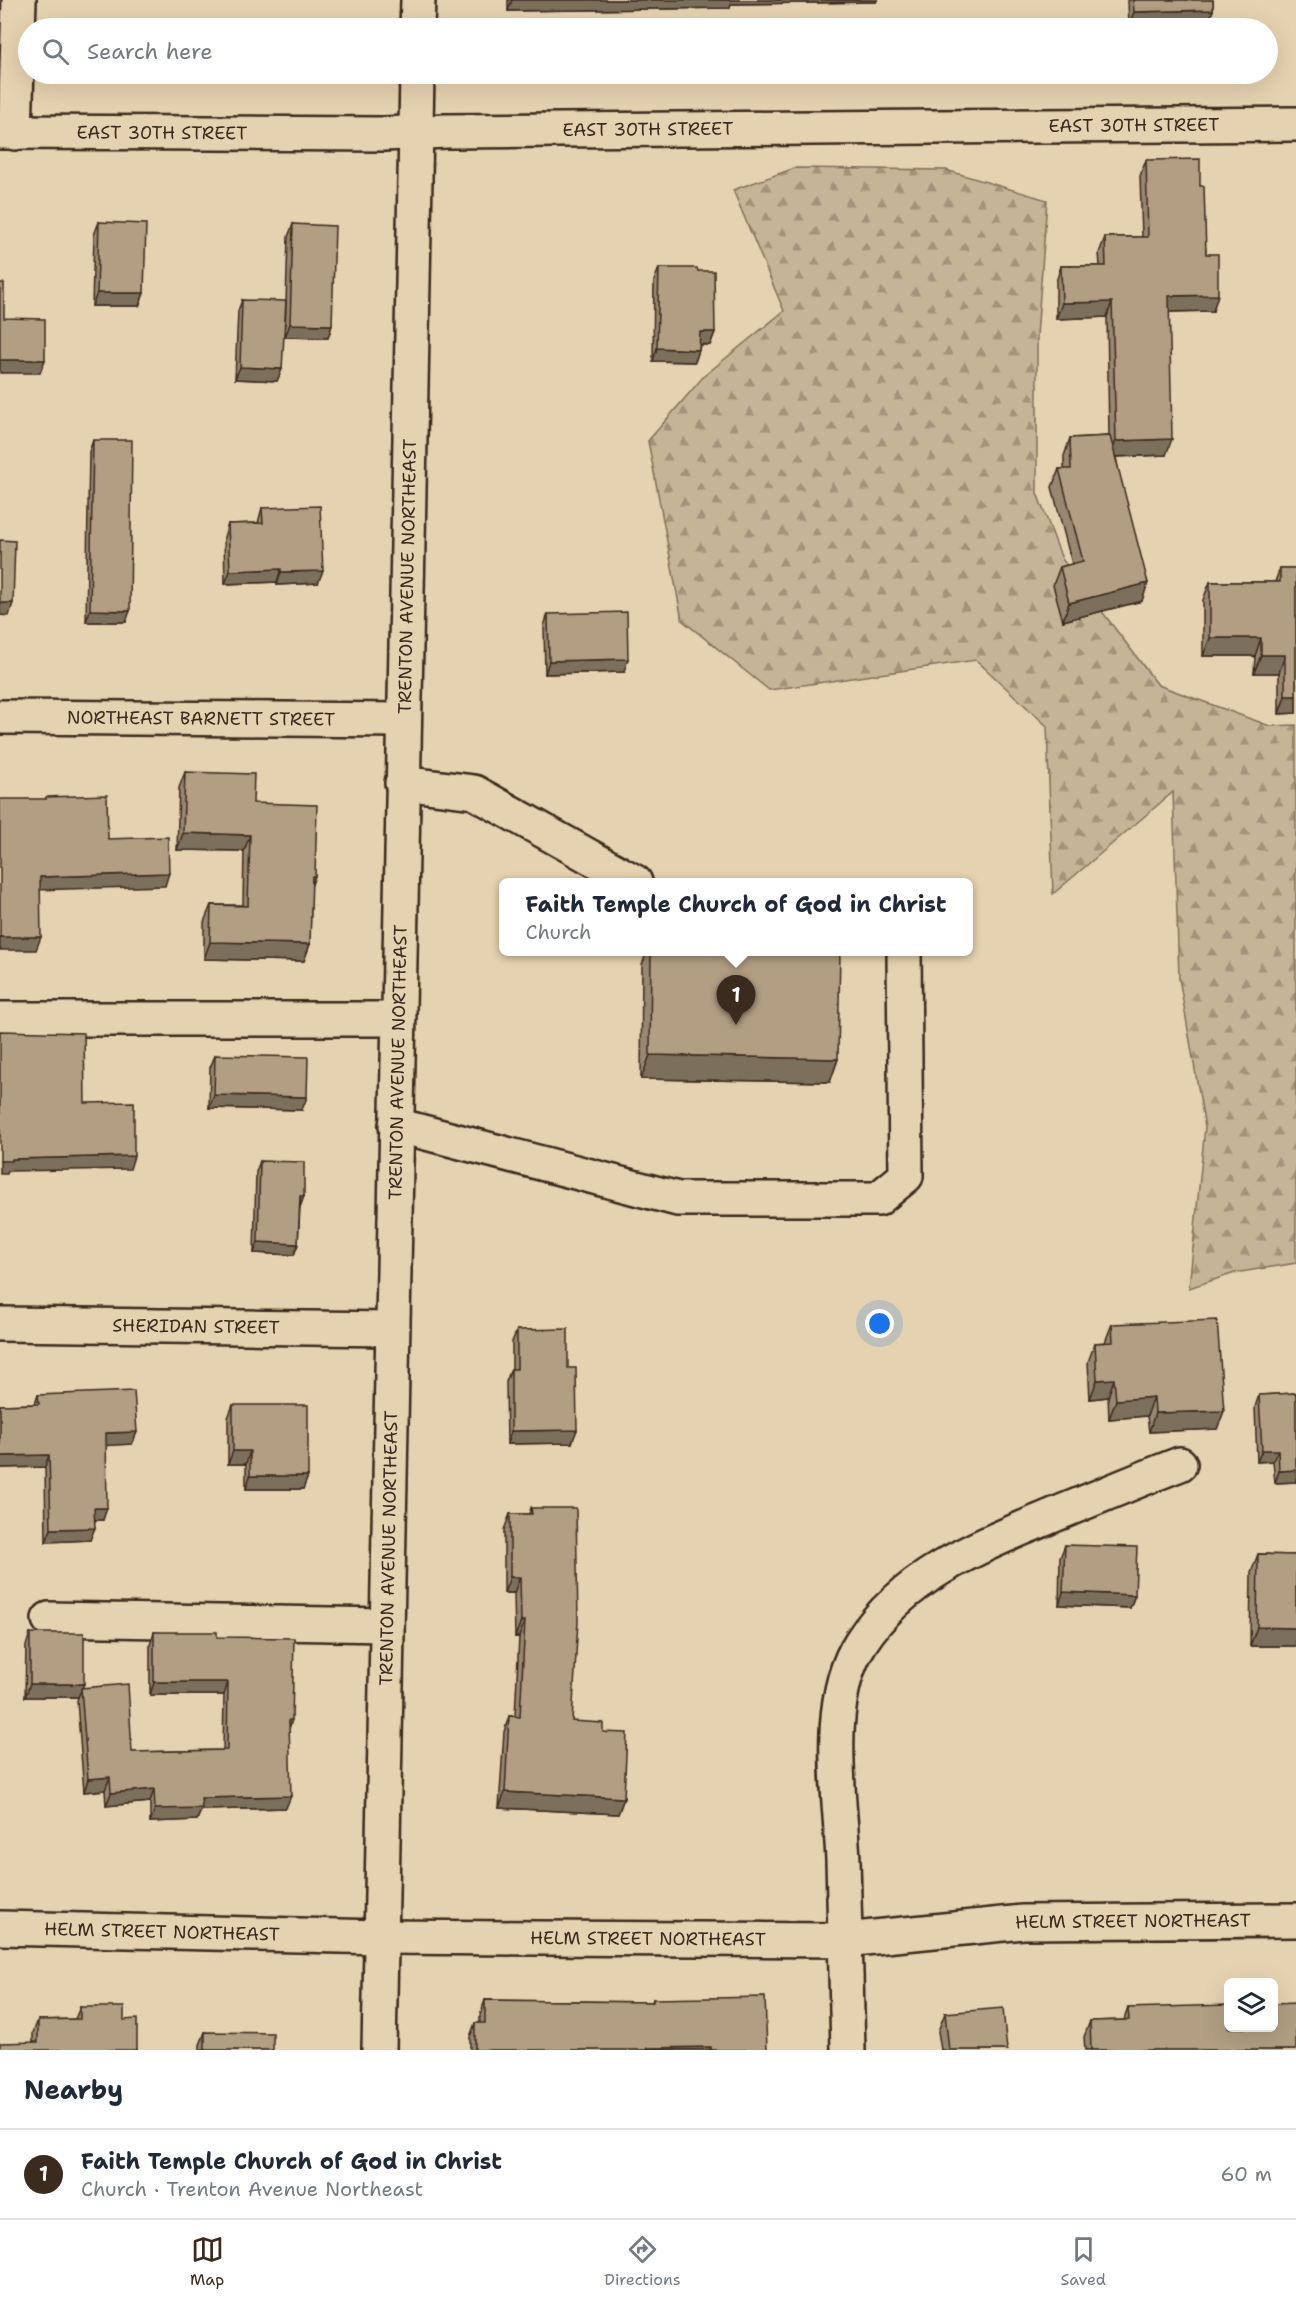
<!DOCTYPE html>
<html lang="en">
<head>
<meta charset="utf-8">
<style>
	body { margin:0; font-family:"Shantell Sans",sans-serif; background:#f6f6f7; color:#1f2937 }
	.controls { position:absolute; right:18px; bottom:18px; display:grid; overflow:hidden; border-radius:9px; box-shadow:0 6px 24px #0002 }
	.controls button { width:54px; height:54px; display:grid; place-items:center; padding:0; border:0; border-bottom:2px solid #e0e1e3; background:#fff; color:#1f2937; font:30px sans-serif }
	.you { position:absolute; left:880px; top:1324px; width:21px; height:21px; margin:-15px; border:4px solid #fff; border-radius:50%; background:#1a73e8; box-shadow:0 0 0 9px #1a73e833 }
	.badge { display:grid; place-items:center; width:39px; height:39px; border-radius:50%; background:#3b2a1e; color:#fff; font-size:20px; font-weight:700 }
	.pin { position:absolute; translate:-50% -50px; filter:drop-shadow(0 2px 3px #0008) }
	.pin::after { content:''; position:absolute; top:32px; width:21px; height:18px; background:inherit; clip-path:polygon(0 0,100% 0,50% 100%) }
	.popup { position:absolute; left:499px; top:878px; width:474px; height:78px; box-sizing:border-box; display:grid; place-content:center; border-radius:9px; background:#fff; filter:drop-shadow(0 2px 4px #0005); font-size:20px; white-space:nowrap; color:#747a83 }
	.popup b { font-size:22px; color:#1f2937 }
	.popup::after { content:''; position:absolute; left:50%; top:100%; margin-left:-12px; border:12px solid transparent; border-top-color:#fff }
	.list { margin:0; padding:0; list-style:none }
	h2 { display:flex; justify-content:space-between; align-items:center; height:78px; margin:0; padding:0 24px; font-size:26px }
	h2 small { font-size:20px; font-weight:400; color:#747a83 }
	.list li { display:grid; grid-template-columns:39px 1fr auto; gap:18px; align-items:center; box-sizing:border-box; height:90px; padding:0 24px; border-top:2px solid #e0e1e3 }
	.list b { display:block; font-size:22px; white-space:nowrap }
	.list p { margin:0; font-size:20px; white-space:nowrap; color:#747a83 }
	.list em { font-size:20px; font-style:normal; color:#747a83 }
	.icon { flex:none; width:33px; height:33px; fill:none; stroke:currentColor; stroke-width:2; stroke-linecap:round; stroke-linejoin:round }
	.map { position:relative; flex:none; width:1296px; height:2050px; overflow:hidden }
	.search { position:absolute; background:#fff; box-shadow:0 6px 24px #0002; left:18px; right:18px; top:18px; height:66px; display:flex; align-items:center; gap:15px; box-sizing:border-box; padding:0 21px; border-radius:33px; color:#747a83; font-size:22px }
	.sheet { height:168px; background:#fff }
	nav { display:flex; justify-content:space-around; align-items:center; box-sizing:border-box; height:84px; border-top:2px solid #e0e1e3; background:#fff; font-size:16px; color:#747a83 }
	nav a { display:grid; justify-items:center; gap:3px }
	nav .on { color:#3b2a1e }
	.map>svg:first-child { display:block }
	.forest { fill:url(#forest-firs); stroke:#806f5a; stroke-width:1.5 }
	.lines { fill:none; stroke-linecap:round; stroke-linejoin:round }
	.minor-casing { stroke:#3b2a1e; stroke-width:38 }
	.major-casing { stroke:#3b2a1e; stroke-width:38 }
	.minor { stroke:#e5d2b0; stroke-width:33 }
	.major { stroke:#e5d2b0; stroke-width:33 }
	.wall { fill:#988871; stroke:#3b2a1e; stroke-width:1.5 }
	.shaded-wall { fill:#7c6f5c; stroke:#3b2a1e; stroke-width:1.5 }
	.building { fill:#b19e83; stroke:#3b2a1e; stroke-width:1.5 }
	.labels { text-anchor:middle; stroke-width:4.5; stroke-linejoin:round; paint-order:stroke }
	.street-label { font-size:18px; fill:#3b2a1e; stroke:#e5d2b0 }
</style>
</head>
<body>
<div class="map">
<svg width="1296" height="2050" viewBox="0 0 1296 2050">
	<defs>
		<pattern id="forest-firs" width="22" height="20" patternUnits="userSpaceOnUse" patternTransform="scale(1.5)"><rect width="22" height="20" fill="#c6b496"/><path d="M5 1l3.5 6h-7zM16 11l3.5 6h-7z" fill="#a2937a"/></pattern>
	</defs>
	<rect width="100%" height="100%" fill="#e5d2b0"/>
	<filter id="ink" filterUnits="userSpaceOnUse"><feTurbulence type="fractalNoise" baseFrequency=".0167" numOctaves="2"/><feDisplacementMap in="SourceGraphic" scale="12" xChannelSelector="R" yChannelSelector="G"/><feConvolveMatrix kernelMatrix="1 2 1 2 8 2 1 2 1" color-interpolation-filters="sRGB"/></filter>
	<g filter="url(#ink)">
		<!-- forest -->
		<polygon class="forest" points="795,168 946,170 1047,200 1037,336 1037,493 1062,559 1158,685 1270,726 1296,725 1296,1263 1235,1273 1189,1288 1205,1127 1179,978 1173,792 1053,894 1047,726 976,660 769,690 682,620 648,441 704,376 784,311 733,190"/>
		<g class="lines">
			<defs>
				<g id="minor">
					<path id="s1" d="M0 132 384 134 446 131 1296 124"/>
					<polyline points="15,133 19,0"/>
					<path id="s2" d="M0 717 403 720"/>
					<polyline points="402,783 474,792 635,882"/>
					<polyline points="0,1019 398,1019"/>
					<polyline points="396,1125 678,1199 878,1199 906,1176 904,952"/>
					<path id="s3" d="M0 1324 392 1329"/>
					<polyline points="49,1619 387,1625"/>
					<path id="s4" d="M0 1928 381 1937 845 1940 1023 1922 1296 1920"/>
					<path d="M848 2050C846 1987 845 1923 843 1860 840 1794 823 1700 861 1642 905 1574 982 1545 1054 1515 1096 1498 1138 1480 1180 1464"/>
				</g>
				<g id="major">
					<polyline points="417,28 418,0"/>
					<path id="s5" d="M379 2050 417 74"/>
				</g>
			</defs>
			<!-- minor casing -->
			<use href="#minor" class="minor-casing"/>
			<!-- major casing -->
			<use href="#major" class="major-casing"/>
			<!-- minor -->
			<use href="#minor" class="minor"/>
			<!-- major -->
			<use href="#major" class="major"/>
		</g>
		<!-- wall -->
		<g class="wall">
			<polygon points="508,0 877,0 876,2 731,4 730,8 508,11"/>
			<polygon points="1128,0 1213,0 1213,10 1209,23 1129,25"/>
			<polygon points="1146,160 1200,186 1206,254 1213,311 1169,312 1166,455 1116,457 1142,601 1063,621 1053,585 1060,567 1072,564 1052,487 1059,469 1064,469 1064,456 1070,438 1109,436 1107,317 1056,319 1056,282 1061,266 1100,266 1099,253 1105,237 1142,237 1140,176"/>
			<polygon points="99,222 144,293 139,306 92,306 94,235"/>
			<polygon points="293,224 332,325 328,338 285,337 288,237"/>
			<polygon points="659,268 698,271 715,332 710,345 700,345 699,350 695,362 653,361 654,281"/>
			<polygon points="242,300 282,369 277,381 235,379 238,311"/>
			<polygon points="93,440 126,622 86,622 89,452"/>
			<polygon points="262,508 318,583 277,585 277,582 225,584 224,537 228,524 258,523"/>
			<polygon points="1280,568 1296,568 1296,713 1279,714 1279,673 1254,673 1255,656 1203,656 1203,600 1210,582 1275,582"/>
			<polygon points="548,614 624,672 545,674 544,626"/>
			<polygon points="185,772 253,803 311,887 310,944 304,961 204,959 204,922 211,905 243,905 244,851 177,850 179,788"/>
			<polygon points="647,951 651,951 838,1059 830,1082 641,1079 642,965"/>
			<polygon points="215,1055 302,1110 209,1108 210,1068"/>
			<polygon points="260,1161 304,1196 300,1207 298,1244 294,1255 254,1253 256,1172"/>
			<polygon points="1112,1324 1224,1411 1217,1429 1149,1432 1147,1416 1109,1419 1108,1397 1090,1399 1088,1362 1095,1343 1105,1342"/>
			<polygon points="517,1330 568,1368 572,1443 507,1444 506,1382 511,1369 512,1369 512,1342"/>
			<polygon points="1296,1393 1296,1482 1275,1483 1273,1461 1257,1462 1255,1407 1259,1395"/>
			<polygon points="38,1395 137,1432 132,1444 106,1445 103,1520 95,1520 90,1540 46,1542 45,1467 0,1468 0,1405 35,1404"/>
			<polygon points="233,1405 308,1476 303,1489 246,1489 246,1464 228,1464 228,1418"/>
			<polygon points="531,1508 572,1721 603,1732 624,1798 618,1814 499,1808 504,1732 509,1716 515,1716 519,1637 515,1637 514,1593 504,1593 504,1530 510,1514 529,1514"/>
			<polygon points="1065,1545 1135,1595 1130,1608 1059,1605 1060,1558"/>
			<polygon points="1258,1554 1296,1555 1296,1646 1250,1646 1251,1573"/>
			<polygon points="154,1632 217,1637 292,1720 289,1729 286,1808 201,1810 197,1820 150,1822 150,1802 106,1806 105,1790 84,1792 77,1701 78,1697 25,1697 26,1646 30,1633 82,1688 132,1752 223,1750 224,1695 150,1695 150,1645"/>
			<polygon points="653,1999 767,2050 470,2050 470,2037 475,2023 480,2023 480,2015 485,2000 652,2002"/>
			<polygon points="80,2007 124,2020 137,2050 33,2042 33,2033 38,2020 75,2019"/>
			<polygon points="1128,2008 1296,2050 1085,2050 1084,2037 1090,2021 1124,2020"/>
			<polygon points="945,2013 1007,2050 941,2050 938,2031"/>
			<polygon points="205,2032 273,2050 200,2050 200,2045"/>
		</g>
		<!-- shaded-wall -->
		<g class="shaded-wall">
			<polygon points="512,0 877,0 876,2 731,4 730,8 508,11"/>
			<polygon points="1213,10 1209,23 1129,25 1134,12"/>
			<polygon points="97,293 144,293 139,306 92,306"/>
			<polygon points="1218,295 1213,311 1163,312 1169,296"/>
			<polygon points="1112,302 1107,317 1056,319 1062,303"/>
			<polygon points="290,324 332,325 328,338 285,337"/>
			<polygon points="700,332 715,332 710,345 696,344"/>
			<polygon points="657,348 699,350 695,362 653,361"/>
			<polygon points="0,360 45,360 40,373 0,373"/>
			<polygon points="240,367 282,369 277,381 235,379"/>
			<polygon points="1172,439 1166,455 1110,457 1116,441"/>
			<polygon points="281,569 277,582 225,584 230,571"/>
			<polygon points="323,571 318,583 277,585 281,572"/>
			<polygon points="1148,583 1142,601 1063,621 1069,603"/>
			<polygon points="0,603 13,603 9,616 0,615"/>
			<polygon points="90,610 130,611 126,622 86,622"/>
			<polygon points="1210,638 1261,638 1255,656 1203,656"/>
			<polygon points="1261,655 1285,655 1279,673 1254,673"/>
			<polygon points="628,659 624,672 545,674 549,661"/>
			<polygon points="1285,696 1296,696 1296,713 1279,714"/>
			<polygon points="183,833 250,835 244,851 177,850"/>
			<polygon points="169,873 165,886 35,890 40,877"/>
			<polygon points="312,876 315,876 309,893"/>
			<polygon points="0,937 41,937 36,950 0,950"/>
			<polygon points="210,942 310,944 304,961 204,959"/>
			<polygon points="650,1055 838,1059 830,1082 641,1079"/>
			<polygon points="214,1095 307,1097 302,1110 209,1108"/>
			<polygon points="134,1156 130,1169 8,1171 7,1174 0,1174 0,1161 12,1159"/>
			<polygon points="300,1196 304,1196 300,1207"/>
			<polygon points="258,1242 298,1244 294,1255 254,1253"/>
			<polygon points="1114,1379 1108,1397 1090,1399 1097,1380"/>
			<polygon points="1154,1397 1147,1416 1109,1419 1116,1400"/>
			<polygon points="1224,1411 1217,1429 1149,1432 1155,1413"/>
			<polygon points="577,1430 572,1443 507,1444 511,1431"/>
			<polygon points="137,1432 132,1444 101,1446 106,1433"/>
			<polygon points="1262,1450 1278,1450 1273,1461 1257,1462"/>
			<polygon points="233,1451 250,1451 246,1464 228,1464"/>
			<polygon points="49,1455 45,1467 0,1468 0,1456"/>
			<polygon points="1296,1470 1296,1482 1275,1483 1279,1471"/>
			<polygon points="250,1476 308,1476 303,1489 246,1489"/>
			<polygon points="94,1508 107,1508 103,1520 89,1520"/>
			<polygon points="95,1528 90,1540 46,1542 51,1529"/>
			<polygon points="510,1577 520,1577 514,1593 504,1593"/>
			<polygon points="1063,1592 1135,1595 1130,1608 1059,1605"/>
			<polygon points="521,1621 525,1621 519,1637 515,1637"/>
			<polygon points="1257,1627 1296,1628 1296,1646 1250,1646"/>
			<polygon points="154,1682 228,1682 224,1695 150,1695"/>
			<polygon points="30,1684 84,1684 78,1697 25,1697"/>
			<polygon points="110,1777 105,1790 84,1792 88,1779"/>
			<polygon points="154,1789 150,1802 106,1806 111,1793"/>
			<polygon points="505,1792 624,1798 618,1814 499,1808"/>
			<polygon points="291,1796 286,1808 201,1810 197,1820 150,1822 155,1809 201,1798"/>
			<polygon points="711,2047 710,2050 646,2050 647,2048"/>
		</g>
		<!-- building -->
		<g class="building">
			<polygon points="1133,0 1213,0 1213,10 1134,12"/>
			<polygon points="1200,159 1200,186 1204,186 1206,254 1218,254 1218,295 1169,296 1172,439 1116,441 1112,302 1062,303 1061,266 1106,266 1105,237 1148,237 1146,160"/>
			<polygon points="99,222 146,224 144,293 97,293"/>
			<polygon points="293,224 335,226 332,325 290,324"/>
			<polygon points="659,268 697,268 698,271 714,271 715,332 700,332 699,350 657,348"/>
			<polygon points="0,283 4,283 4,318 45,319 45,360 0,360"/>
			<polygon points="242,300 286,301 282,369 240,367"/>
			<polygon points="1110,436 1148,583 1069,603 1060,567 1083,561 1059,469 1071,469 1070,438"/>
			<polygon points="93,440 132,440 130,611 90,610"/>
			<polygon points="320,506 323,571 281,572 281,569 230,571 228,524 263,523 262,508"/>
			<polygon points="0,540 15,541 13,603 0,603"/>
			<polygon points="1280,568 1296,568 1296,696 1285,696 1285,655 1261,655 1261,638 1210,638 1210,582 1280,582"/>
			<polygon points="627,612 628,659 549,661 548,614"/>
			<polygon points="185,772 254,774 253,803 317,805 315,876 312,876 310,944 210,942 211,905 248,906 250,835 183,833"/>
			<polygon points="107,795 108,839 168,837 169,873 40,877 41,937 0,937 0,799 46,799 46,797"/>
			<polygon points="651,951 840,951 838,1059 650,1055"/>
			<polygon points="0,1031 84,1033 85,1103 134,1102 134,1156 12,1159 12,1161 0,1161"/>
			<polygon points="215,1055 308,1057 307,1097 214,1095"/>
			<polygon points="260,1161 304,1162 304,1196 300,1196 298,1244 258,1242"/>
			<polygon points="1217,1320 1224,1411 1155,1413 1154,1397 1116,1400 1114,1379 1097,1380 1095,1343 1113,1342 1112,1324"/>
			<polygon points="568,1329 568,1368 576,1368 577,1430 511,1431 511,1369 517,1369 517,1330"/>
			<polygon points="134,1391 137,1432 106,1433 107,1508 94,1508 95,1528 51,1529 49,1455 0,1456 0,1405 39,1404 38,1395"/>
			<polygon points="1296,1393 1296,1470 1279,1471 1278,1450 1262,1450 1259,1395"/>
			<polygon points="233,1405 308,1405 308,1476 250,1476 250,1451 233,1451"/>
			<polygon points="531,1508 576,1508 578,1621 572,1721 603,1723 603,1732 627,1733 624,1798 505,1792 509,1716 520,1717 525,1621 521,1621 520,1577 510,1577 510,1514 532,1514"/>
			<polygon points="1065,1545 1137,1547 1135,1595 1063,1592"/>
			<polygon points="1258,1554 1296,1555 1296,1628 1257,1627"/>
			<polygon points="154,1632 217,1632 217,1637 294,1638 292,1720 289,1720 291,1796 201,1798 202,1808 155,1809 154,1789 111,1793 110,1777 88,1779 81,1688 128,1684 132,1752 227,1750 228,1682 154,1682"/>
			<rect x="30" y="1633" width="54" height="51"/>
			<polygon points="765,1997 767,2050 711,2050 711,2047 647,2048 647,2050 475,2050 475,2023 485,2023 485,2000 653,2002 653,1999"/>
			<polygon points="1296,2003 1296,2050 1091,2050 1090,2021 1129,2020 1128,2008 1228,2005 1228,2028 1274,2028 1274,2004"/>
			<polygon points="80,2007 124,2007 124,2020 137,2019 137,2050 0,2050 0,2043 38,2042 38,2020 80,2019"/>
			<polygon points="1003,2008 1007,2050 949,2050 945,2013"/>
			<polygon points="205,2032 273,2033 273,2050 205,2050"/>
		</g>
	</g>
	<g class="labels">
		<!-- street labels -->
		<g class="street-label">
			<text dy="6" stroke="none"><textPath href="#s1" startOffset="1134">EAST 30TH STREET</textPath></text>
			<text dy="6" stroke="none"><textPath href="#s1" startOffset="648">EAST 30TH STREET</textPath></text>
			<text dy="6" stroke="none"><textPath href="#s1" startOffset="162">EAST 30TH STREET</textPath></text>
			<text dy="6" stroke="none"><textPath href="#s5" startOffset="1474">TRENTON AVENUE NORTHEAST</textPath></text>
			<text dy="6" stroke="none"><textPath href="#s2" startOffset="201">NORTHEAST BARNETT STREET</textPath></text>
			<text dy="6" stroke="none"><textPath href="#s5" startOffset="988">TRENTON AVENUE NORTHEAST</textPath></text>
			<text dy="6" stroke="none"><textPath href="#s3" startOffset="196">SHERIDAN STREET</textPath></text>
			<text dy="6" stroke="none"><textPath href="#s5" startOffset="502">TRENTON AVENUE NORTHEAST</textPath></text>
			<text dy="6" stroke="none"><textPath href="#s4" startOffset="1134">HELM STREET NORTHEAST</textPath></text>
			<text dy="6" stroke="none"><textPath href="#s4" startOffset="162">HELM STREET NORTHEAST</textPath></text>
			<text dy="6" stroke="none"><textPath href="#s4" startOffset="648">HELM STREET NORTHEAST</textPath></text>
		</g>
	</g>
</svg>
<div class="controls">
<button><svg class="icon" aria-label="layers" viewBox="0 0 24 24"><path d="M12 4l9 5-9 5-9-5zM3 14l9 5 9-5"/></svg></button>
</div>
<div class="you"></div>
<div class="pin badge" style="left:736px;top:1025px">1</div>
<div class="popup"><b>Faith Temple Church of God in Christ</b>Church</div>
<div class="search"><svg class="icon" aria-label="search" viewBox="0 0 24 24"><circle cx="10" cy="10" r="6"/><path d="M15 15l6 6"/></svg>Search here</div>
</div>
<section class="sheet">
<h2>Nearby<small></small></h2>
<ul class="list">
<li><span class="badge">1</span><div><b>Faith Temple Church of God in Christ</b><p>Church · Trenton Avenue Northeast</p></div><em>60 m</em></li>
</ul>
</section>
<nav>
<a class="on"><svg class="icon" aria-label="map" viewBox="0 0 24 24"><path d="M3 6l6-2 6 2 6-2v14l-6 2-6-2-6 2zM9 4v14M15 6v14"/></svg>Map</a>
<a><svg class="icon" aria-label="directions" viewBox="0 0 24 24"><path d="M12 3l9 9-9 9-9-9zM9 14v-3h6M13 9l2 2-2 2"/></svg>Directions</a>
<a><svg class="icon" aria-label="saved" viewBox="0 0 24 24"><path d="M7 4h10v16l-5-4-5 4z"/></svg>Saved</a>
</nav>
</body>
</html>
